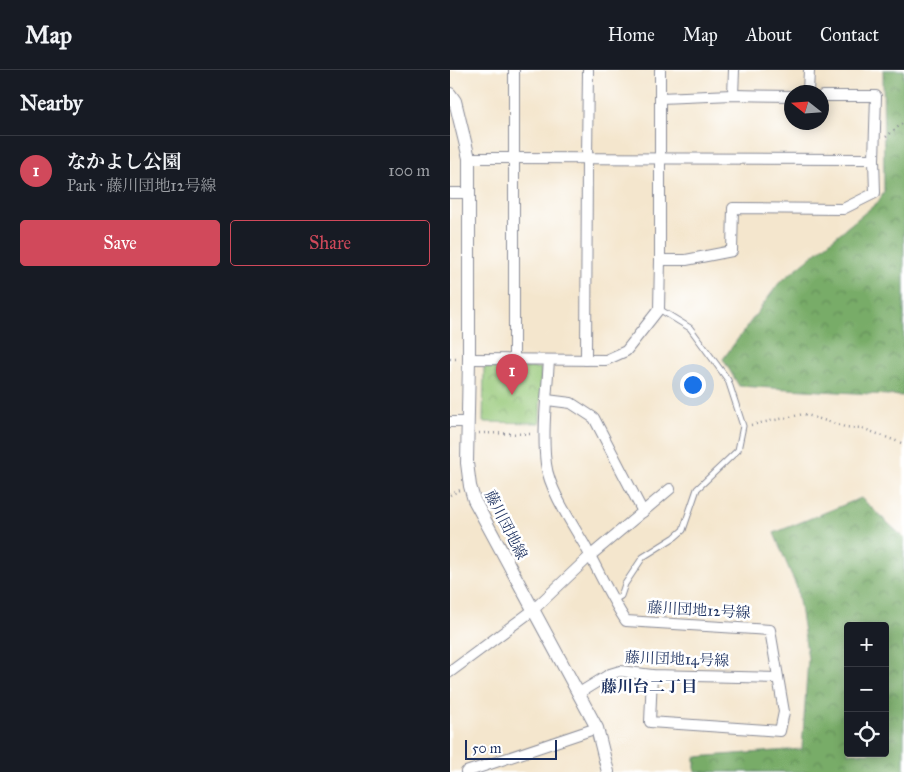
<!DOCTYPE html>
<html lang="en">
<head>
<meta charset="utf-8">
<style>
	body { margin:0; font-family:"IM FELL Great Primer","Noto Serif JP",serif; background:#20242c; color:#f1f3f6 }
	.controls { position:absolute; right:15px; bottom:15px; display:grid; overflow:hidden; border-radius:5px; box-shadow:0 2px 12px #0003 }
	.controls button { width:45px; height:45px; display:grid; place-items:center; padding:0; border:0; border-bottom:1px solid #363941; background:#171b24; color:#f1f3f6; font:25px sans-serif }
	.compass { position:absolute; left:334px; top:15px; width:45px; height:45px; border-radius:50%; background:#171b24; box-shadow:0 2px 12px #0003; rotate:287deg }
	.scale { position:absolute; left:15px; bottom:12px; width:92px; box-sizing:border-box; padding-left:5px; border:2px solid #1b2f5e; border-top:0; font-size:14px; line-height:18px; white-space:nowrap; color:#1b2f5e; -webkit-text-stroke:4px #fff; paint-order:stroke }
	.you { position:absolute; left:242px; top:314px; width:18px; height:18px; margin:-12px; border:4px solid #fff; border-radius:50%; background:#1a73e8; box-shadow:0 0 0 8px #1a73e833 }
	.badge { display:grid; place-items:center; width:32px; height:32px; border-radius:50%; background:#d1495b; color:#fff; font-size:16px; font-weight:700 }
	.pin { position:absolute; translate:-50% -41px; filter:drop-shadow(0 1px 2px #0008) }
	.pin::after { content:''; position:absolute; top:26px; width:18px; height:15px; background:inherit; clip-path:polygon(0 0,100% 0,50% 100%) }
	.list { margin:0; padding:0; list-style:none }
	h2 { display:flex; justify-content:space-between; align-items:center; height:65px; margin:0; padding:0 20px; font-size:21px }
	h2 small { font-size:16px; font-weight:400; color:#9ea1a6 }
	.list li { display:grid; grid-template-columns:32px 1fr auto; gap:15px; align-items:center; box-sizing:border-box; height:70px; padding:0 20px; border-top:1px solid #363941 }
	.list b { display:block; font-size:19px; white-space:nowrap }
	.list p { margin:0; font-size:16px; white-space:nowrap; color:#9ea1a6 }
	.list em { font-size:16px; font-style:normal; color:#9ea1a6 }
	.actions { display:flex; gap:10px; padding:15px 20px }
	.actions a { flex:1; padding:11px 0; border:1px solid #d1495b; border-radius:5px; text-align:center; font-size:18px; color:#d1495b }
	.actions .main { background:#d1495b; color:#fff }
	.icon { flex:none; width:28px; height:28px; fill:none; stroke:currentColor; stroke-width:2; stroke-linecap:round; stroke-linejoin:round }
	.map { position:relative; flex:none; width:454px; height:702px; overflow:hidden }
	header { display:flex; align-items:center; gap:30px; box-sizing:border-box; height:70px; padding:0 25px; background:#171b24; border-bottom:1px solid #363941 }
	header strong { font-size:24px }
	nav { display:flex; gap:28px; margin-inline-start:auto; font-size:18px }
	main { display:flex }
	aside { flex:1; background:#171b24 }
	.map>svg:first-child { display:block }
	.forest { fill:url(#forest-crowns); stroke:#4a6e63; fill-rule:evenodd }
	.park { fill:url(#park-crowns); stroke:#587c6b }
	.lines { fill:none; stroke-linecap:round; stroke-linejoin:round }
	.service-casing { stroke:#888a96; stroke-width:7 }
	.minor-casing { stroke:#888a96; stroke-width:12 }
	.tertiary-casing { stroke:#888a96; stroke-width:14 }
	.path { stroke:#888a96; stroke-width:2.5; stroke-dasharray:1 4; stroke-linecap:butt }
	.service { stroke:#fff; stroke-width:5 }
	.minor { stroke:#fff; stroke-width:10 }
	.tertiary { stroke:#fff; stroke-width:12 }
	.labels { text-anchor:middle; stroke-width:5; stroke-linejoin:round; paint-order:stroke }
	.street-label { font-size:15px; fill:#1b2f5e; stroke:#fff }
	.neighbourhood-label { font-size:16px; font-weight:bold; fill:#1b2f5e; stroke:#fff }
</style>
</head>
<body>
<header>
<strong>Map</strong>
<nav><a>Home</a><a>Map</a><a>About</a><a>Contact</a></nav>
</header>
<main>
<aside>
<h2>Nearby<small></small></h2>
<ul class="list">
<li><span class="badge">1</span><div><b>なかよし公園</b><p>Park · 藤川団地12号線</p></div><em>100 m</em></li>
</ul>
<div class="actions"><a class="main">Save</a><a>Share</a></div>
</aside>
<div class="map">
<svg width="454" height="702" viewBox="0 0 454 702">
	<defs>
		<pattern id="forest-crowns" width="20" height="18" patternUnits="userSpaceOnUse" patternTransform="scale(1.25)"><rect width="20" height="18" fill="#78ac68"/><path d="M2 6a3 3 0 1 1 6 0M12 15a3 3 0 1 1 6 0" fill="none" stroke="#628c59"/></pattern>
		<pattern id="park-crowns" width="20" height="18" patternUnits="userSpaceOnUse" patternTransform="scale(1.25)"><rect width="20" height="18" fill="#96c878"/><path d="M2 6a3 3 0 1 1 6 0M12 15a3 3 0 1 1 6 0" fill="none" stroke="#7aa366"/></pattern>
	</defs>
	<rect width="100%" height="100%" fill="#fff"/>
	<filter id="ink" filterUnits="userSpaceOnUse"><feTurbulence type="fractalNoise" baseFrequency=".02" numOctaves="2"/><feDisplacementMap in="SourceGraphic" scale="10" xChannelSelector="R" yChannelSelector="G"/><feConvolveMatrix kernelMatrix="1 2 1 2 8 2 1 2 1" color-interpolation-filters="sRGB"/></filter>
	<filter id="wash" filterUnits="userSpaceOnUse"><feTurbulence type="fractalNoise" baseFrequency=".0096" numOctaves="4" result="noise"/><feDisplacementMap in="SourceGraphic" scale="20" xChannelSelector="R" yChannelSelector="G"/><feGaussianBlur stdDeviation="1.12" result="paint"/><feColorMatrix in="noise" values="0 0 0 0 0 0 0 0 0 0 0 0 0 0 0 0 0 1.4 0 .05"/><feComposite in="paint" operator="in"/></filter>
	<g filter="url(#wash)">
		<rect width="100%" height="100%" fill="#f4e6cd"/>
		<!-- forest -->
		<g class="forest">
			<polygon points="433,0 454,0 454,326 289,316 273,289 329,213 428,132 434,122"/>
			<path d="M411 428 454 468V702H245V687L352 679 358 588 347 518 324 463ZM398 556H435V683H398Z"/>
		</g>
		<!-- park -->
		<polygon class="park" points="34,297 91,298 90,353 33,352"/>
	</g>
	<g filter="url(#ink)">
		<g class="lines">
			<defs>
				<polyline id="service" points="163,531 171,526 175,514 193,487 225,467 233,460 247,419 288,380 293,356 278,310 240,258 209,239"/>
				<g id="minor">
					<polyline points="358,22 359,0"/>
					<polyline points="283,25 284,0"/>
					<polyline points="210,28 283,25 342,26"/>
					<polyline points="19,88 424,89"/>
					<polyline points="0,123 19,123"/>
					<polyline points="210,190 236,190 282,181 283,138 393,139 425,123 424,89 426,26 372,26"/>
					<polyline points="19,289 156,290 176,281 209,239 210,190 210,0"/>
					<polyline points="64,289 64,0"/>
					<path d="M99 290C97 323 92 362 96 394 99 419 121 452 134 474 148 500 160 527 176 551L320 560 334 642 330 661 200 652 202 605"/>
					<polyline points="136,290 137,88 138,0"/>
					<polyline points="97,330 121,333 144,348 193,442"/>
					<polyline points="0,352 18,352"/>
					<polyline points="0,602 82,541 140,486 220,419"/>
					<polyline points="129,623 160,604 170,601 202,605 328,608"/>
					<polyline points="16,702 147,658"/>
				</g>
				<polyline id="tertiary" points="0,24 5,31 19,88 19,289 17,393 20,416 24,430 147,658 158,702"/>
			</defs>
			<!-- service casing -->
			<use href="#service" class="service-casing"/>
			<!-- minor casing -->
			<use href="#minor" class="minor-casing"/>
			<!-- tertiary casing -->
			<use href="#tertiary" class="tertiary-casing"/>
			<!-- path -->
			<g class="path">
				<polyline points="436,67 454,52"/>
				<polyline points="0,289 8,289"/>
				<polyline points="301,355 354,344 395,357 412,358 454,374"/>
				<polyline points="29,363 84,364"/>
				<polyline points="0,425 10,420"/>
			</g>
			<!-- service -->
			<use href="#service" class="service"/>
			<!-- minor -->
			<use href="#minor" class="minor"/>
			<!-- tertiary -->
			<use href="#tertiary" class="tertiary"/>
		</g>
	</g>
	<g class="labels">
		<!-- street labels -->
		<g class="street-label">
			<text transform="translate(56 455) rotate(63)" y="5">藤川団地線</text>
			<text transform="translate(249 540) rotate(3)" y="5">藤川団地12号線</text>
			<text transform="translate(227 589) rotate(2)" y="5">藤川団地14号線</text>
		</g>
		<!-- neighbourhood labels -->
		<g class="neighbourhood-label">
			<text x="199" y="622">藤川台二丁目</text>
		</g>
	</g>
</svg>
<div class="controls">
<button>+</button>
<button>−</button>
<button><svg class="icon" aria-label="locate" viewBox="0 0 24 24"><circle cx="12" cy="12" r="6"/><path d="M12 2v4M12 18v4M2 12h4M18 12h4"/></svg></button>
</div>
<svg class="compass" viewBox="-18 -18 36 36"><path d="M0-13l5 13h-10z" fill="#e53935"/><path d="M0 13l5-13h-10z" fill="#9ea1a6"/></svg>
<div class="scale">50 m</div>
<div class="you"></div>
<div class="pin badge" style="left:62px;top:325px">1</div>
</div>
</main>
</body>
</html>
